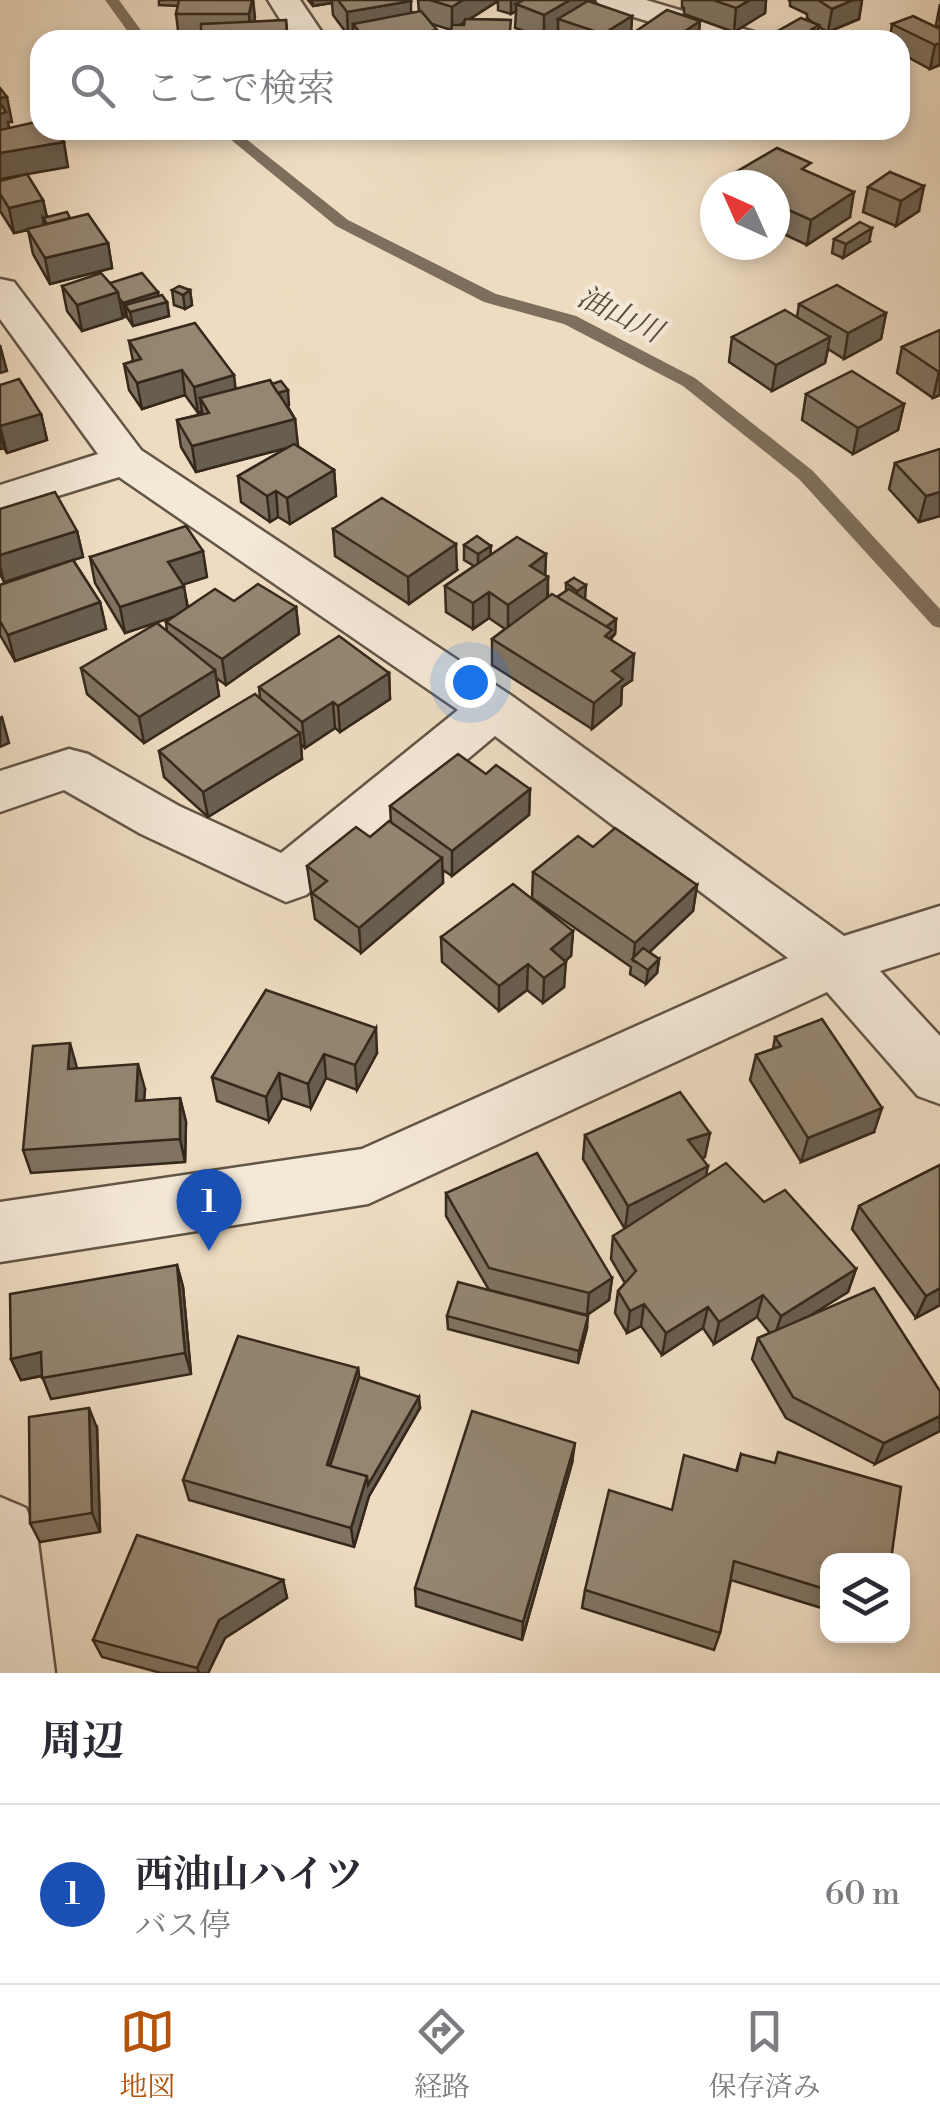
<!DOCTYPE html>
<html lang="ja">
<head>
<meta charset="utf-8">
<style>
	body { margin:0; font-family:"Libre Bodoni","Noto Serif JP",serif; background:#f7f7f7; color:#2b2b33 }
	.controls { position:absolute; right:30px; bottom:30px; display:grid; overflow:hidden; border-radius:20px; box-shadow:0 5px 15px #0003 }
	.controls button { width:90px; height:90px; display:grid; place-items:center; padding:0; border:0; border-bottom:2px solid #e1e1e2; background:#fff; color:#2b2b33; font:50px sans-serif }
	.compass { position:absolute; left:700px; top:170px; width:90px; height:90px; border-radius:50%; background:#fff; box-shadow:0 5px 15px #0003; rotate:315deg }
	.you { position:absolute; left:470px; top:682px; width:35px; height:35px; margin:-25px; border:8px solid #fff; border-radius:50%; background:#1a73e8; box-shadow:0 0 0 15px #1a73e833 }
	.badge { display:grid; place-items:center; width:65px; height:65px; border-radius:50%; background:#b45309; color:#fff; font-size:32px; font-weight:700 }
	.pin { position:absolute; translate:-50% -82px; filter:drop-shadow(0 2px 5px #0008) }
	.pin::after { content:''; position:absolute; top:52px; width:35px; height:30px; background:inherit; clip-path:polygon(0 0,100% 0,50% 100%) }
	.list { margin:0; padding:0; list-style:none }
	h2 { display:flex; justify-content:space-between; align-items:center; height:130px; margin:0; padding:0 40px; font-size:42px }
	h2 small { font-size:32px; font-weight:400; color:#7c7c81 }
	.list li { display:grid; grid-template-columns:65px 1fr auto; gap:30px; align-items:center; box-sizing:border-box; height:180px; padding:0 40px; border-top:2px solid #e1e1e2 }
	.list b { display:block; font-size:38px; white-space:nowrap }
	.list p { margin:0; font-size:32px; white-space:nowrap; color:#7c7c81 }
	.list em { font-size:32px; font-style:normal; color:#7c7c81 }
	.icon { flex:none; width:55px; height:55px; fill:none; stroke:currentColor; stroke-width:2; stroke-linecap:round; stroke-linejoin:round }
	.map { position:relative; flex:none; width:940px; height:1673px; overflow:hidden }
	.search { position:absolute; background:#fff; box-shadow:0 5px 15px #0003; left:30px; right:30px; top:30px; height:110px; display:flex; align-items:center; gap:25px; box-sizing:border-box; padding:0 35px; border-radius:30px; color:#7c7c81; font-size:38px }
	.sheet { height:310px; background:#fff }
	nav { display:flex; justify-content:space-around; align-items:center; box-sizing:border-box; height:140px; border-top:2px solid #e1e1e2; background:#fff; font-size:28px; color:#7c7c81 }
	nav a { display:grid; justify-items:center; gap:5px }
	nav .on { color:#b45309 }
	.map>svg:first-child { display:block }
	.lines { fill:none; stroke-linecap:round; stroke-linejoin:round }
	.stream { fill:#7e6f5d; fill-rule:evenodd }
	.minor-casing { stroke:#635545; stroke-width:5 }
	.minor { fill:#f4e8d7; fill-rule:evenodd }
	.wall { fill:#807362; stroke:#35281b; stroke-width:2.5 }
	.shaded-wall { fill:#685e50; stroke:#35281b; stroke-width:2.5 }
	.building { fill:#958672; stroke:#35281b; stroke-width:2.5 }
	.labels { text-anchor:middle; stroke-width:8; stroke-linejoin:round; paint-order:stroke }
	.far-water-label { font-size:30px; font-style:italic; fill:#5a4c3c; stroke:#f4e8d7 }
</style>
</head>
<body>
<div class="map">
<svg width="940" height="1673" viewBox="0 0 940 1673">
	<rect width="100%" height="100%" fill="#eedcc2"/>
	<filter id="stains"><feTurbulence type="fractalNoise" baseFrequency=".002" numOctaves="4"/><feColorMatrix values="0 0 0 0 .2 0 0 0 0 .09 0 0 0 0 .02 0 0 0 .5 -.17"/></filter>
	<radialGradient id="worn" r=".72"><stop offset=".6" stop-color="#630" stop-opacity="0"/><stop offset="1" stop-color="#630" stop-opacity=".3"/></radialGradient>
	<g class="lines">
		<!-- stream -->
		<g class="stream">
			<polygon points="105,0 119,0 148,40 134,40"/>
			<polygon points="219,130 235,130 348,220 496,294 576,316 695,378 813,471 940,609 940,628 933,626 799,479 683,386 564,324 484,302 336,226"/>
		</g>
		<defs>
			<g id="minor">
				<polygon points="268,0 300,0 327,40 293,40"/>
				<polygon points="596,0 646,0 757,33 762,40 710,40 601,7"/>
				<polygon points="0,279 14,282 141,450 512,696 844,936 940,906 940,952 880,971 940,1036 940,1104 918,1096 827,992 368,1204 0,1262 0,1202 362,1149 788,958 495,736 306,895 286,902 141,834 64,790 0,812 0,771 69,749 88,754 179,806 281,853 458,710 119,477 0,514 0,485 98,454 0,319"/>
				<polygon points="0,1497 26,1508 37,1534 55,1673 0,1673"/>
			</g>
		</defs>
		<!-- minor casing -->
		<use href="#minor" class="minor-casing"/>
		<!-- minor -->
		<use href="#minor" class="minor"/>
	</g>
	<!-- wall -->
	<g class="wall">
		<polygon points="159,0 253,0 254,22 286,20 288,40 202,40 202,38 179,38 176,14 178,6 159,5"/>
		<polygon points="308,0 410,0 411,13 419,12 418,0 595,0 594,3 631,34 700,21 698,40 557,40 558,30 544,38 515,28 516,11 511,14 498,10 498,1 470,19 511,20 451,30 432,24 437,40 354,40 353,34 348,35 333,15 332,3 313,6"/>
		<polygon points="682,0 766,0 765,13 734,32 684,14 684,8 682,7"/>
		<polygon points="788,0 862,0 859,19 828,32 819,27 818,31 839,40 766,40 767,37 812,22 807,18 807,14 790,6 790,1"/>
		<polygon points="940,4 940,27 936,25"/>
		<polygon points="892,24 940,29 940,65 930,69 900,53 900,40 890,40"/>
		<polygon points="890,172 919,211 896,226 863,212 868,187"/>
		<polygon points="810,173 850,217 807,245 775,230 775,185 722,185 722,180"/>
		<polygon points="0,181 43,200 47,217 70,218 108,243 112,268 50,284 33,254 28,230 14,233 0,211"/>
		<polygon points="834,239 869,242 843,258 832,253"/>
		<polygon points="110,283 158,292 158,296 167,302 169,316 133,326 127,317 126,317 122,313 123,318 82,331 67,311 62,286"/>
		<polygon points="172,290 190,290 192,305 185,309 174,305"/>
		<polygon points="799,304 886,313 881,339 844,359 828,349 825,363 772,391 729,362 732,337 797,317"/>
		<polygon points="940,330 940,395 933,398 897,373 902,347"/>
		<polygon points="129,341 236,388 289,405 287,405 295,419 296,445 334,470 336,496 290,524 278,517 270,522 241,502 238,476 288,447 196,472 181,447 177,420 202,414 202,411 198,413 185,395 142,409 129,390 124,364 133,361"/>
		<polygon points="0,385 41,414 47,440 7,453 4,448 0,449"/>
		<polygon points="806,394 904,404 898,430 853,454 802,420"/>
		<polygon points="940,449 940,516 919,522 889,489 895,463"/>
		<polygon points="0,509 77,531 83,557 73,560 100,602 106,629 15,661 0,635 0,585 68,562 4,582 0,574"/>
		<polygon points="333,529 457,570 409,604 335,556"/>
		<polygon points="464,545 491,546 490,555 546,554 545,575 548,577 548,598 557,597 566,591 566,583 574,578 585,599 616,619 615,634 611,639 632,680 622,687 621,705 592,729 492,665 492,639 505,629 489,618 473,629 446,612 445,586 474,566 464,560"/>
		<polygon points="90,557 207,577 183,584 188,607 234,601 296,607 299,634 226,685 216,678 219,696 144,743 87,694 81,668 167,632 166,622 172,617 125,633 95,583"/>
		<polygon points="389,673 390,699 340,732 335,728 305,748 301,744 302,759 208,817 164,777 159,751 260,698 259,687"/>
		<polygon points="486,774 530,789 529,815 452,876 443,870 443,883 361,953 315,919 307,866 370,837 391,823 390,806"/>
		<polygon points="593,847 697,885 693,911 649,952 659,959 657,973 646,984 630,974 631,967 532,898 533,872"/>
		<polygon points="573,931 571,956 565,961 564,987 543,1003 527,990 499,1011 442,962 441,937"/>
		<polygon points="266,990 377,1053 357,1090 326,1078 311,1108 282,1098 269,1121 217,1101 212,1077"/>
		<polygon points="775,1037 874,1132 801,1162 750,1080 756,1055 773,1049"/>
		<polygon points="77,1069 145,1089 144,1101 180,1098 186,1122 185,1162 31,1173 23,1150"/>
		<polygon points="585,1135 705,1157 701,1158 706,1176 764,1202 856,1269 848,1292 811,1315 940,1391 875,1464 786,1418 752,1359 758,1338 770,1333 757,1317 714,1344 703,1328 662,1355 641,1326 627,1333 615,1313 618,1291 625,1283 611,1259 613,1236 625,1229 583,1159"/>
		<polygon points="940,1165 940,1305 916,1318 852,1229 859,1206"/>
		<polygon points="446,1193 612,1278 609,1300 587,1315 489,1290 446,1216"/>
		<polygon points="177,1265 183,1287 191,1374 51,1399 42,1376 21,1380 11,1359"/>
		<polygon points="447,1316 587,1328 578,1363 448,1329"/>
		<polygon points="358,1368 359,1377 420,1408 369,1496 354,1547 189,1500 183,1480"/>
		<polygon points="97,1428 100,1532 40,1542 30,1523"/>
		<polygon points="741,1454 828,1560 828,1610 731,1580 720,1633 714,1650 582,1608 585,1590 671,1510 736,1471"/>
		<polygon points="572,1463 522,1640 416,1606 415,1588"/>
		<polygon points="283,1580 287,1598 225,1638 208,1673 161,1673 102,1657 93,1640"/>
	</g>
	<!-- shaded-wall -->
	<g class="shaded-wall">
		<polygon points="252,0 253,0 255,17 251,38 249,14"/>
		<polygon points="312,0 332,0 332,3 313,6"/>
		<polygon points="463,0 498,0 498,1 452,30 452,7"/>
		<polygon points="511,0 527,0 516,4 516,11 511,14"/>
		<polygon points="570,0 595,0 594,9 558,19 558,30 544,38 544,15"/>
		<polygon points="750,0 766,0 765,13 734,32 736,8"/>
		<polygon points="841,0 862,0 859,19 828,32 832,9"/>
		<polygon points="411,1 411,24 353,24 353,34 348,35 347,12"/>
		<polygon points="632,16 631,39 603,40 603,34"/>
		<polygon points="700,21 698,40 672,40"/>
		<polygon points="437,30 437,40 386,40"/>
		<polygon points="940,43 940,65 930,69 935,45"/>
		<polygon points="7,97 12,122 8,122 11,137 0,139 0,98"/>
		<polygon points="64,142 68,167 0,179 0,153"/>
		<polygon points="924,186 919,211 896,226 901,201"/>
		<polygon points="854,192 850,217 807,245 811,220"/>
		<polygon points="43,200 48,224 43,218 44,226 14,233 9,208"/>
		<polygon points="872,228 869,242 843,258 846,244"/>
		<polygon points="108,243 112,268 50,284 45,258"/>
		<polygon points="190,290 192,305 185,309 183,295"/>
		<polygon points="118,292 123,318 82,331 77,305"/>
		<polygon points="158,292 159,304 167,302 169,316 133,326 130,312 125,305 127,317 126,317 123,303"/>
		<polygon points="886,313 881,339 844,359 848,333"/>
		<polygon points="830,337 825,363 772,391 776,365"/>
		<polygon points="0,345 7,371 0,373"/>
		<polygon points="182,370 185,395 142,409 137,383"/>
		<polygon points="940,371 940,395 933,398 939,372"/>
		<polygon points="234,375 237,401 200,398 202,411 198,413 194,387"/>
		<polygon points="288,390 289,405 278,408 276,393"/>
		<polygon points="904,404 898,430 853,454 858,428"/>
		<polygon points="41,414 47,440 7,453 0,426"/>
		<polygon points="295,419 298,445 196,472 192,446"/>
		<polygon points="0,432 4,448 0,449"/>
		<polygon points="334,470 336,496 290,524 287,498"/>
		<polygon points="276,491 278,517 270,522 267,496"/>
		<polygon points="940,492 940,516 919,522 926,496"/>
		<polygon points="77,531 83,557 4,582 0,566 0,555"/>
		<polygon points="456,544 457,570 409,604 408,577"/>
		<polygon points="491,546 490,560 478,568 478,554"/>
		<polygon points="203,551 207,577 173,588 168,562"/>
		<polygon points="546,554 545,579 548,577 547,603 508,631 508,605 530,566"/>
		<polygon points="586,585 585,600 576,606 577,591"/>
		<polygon points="184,586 188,612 125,633 120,607"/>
		<polygon points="489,592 489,618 473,629 473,603"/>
		<polygon points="100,602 106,629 15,661 8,635"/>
		<polygon points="296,607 299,634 226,685 222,659"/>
		<polygon points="616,619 615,634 611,637 610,656 601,630"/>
		<polygon points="634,654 632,680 622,687 621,705 592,729 594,703 612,671"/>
		<polygon points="215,670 219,696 144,743 139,717"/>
		<polygon points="389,673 390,699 340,732 338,706"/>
		<polygon points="333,702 335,728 305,748 302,722"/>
		<polygon points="2,717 9,743 0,747 0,718"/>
		<polygon points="300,733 302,759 208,817 203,792"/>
		<polygon points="530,789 529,815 452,876 452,851"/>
		<polygon points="442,858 443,883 361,953 359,928"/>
		<polygon points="697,885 693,911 638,963 633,961 635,943"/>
		<polygon points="573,931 571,956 550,974 551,949"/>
		<polygon points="659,959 657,973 646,984 648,970"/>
		<polygon points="566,962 564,987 543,1003 544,978"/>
		<polygon points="528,964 527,990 499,1011 499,986"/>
		<polygon points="376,1028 377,1053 357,1090 355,1065"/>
		<polygon points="70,1043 77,1068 76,1094 68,1069"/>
		<polygon points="324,1054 326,1078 311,1108 308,1084"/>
		<polygon points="138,1064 145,1089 142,1125 136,1101"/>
		<polygon points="279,1073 282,1098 269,1121 266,1097"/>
		<polygon points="180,1098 186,1122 185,1162 180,1139"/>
		<polygon points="882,1108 874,1132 801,1162 808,1138"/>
		<polygon points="710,1133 705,1157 684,1164 688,1140"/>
		<polygon points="708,1166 703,1190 625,1229 628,1206"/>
		<polygon points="177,1265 183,1287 191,1374 185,1353"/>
		<polygon points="856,1269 848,1292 774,1338 781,1316"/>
		<polygon points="612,1278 609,1300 587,1315 589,1293"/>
		<polygon points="940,1288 940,1305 916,1318 926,1296"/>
		<polygon points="763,1295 757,1317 714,1344 719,1322"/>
		<polygon points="644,1304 641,1326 627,1333 630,1311"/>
		<polygon points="708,1307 703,1328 662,1355 666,1333"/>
		<polygon points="588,1316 587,1328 578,1363 579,1351"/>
		<polygon points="41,1352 50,1374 21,1380 11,1359"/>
		<polygon points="358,1368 361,1389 333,1475 327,1465"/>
		<polygon points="419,1397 420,1408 369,1496 354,1547 351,1528 367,1476"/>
		<polygon points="89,1408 97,1428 100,1532 92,1513"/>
		<polygon points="940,1416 940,1431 875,1464 884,1443"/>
		<polygon points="575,1443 572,1463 522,1640 523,1622"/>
		<polygon points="283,1580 287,1598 225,1638 208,1673 199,1673 197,1668 219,1620"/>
	</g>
	<!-- building -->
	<g class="building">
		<polygon points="179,0 252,0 249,14 176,14"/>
		<polygon points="338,0 410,0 411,1 347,12"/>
		<polygon points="430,0 463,0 452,7"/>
		<polygon points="524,0 570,0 544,15 516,4"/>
		<polygon points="713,0 750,0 736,8"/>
		<polygon points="818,0 853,0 832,9"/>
		<polygon points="588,1 632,16 603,34 558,19"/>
		<polygon points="667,10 700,21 672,40 623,40"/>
		<polygon points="421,11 437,30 386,40 366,40 353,24"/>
		<polygon points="913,16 940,29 940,43 935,45 892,24"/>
		<polygon points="801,18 819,25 812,29 839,39 775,40 767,37"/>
		<polygon points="465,19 511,20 509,40 450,40 452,25 464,25"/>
		<polygon points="286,20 287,36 274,36 274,40 216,40 216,34 201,34 201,24"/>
		<polygon points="0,88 7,97 0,98"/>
		<polygon points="0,103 6,112 0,114"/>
		<polygon points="40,121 40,130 47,130 51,136 58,135 64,142 0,153 0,130"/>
		<polygon points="777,148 811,163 802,169 854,192 811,220 775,204 775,185 733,185 722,180"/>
		<polygon points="890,172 924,186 901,201 868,187"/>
		<polygon points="27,174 43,200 9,208 0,194 0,181"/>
		<polygon points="67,212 70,218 47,224 43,218"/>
		<polygon points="88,214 108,243 45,258 27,229"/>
		<polygon points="860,222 872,228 846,244 834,239"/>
		<polygon points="101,273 118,292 77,305 62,286"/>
		<polygon points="142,273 158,292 123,303 119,298 118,292 110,283"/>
		<polygon points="837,285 886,313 848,333 799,304"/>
		<polygon points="179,286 190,290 183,295 172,290"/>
		<polygon points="162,295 167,302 130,312 125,305"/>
		<polygon points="785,310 830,337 776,365 732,337"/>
		<polygon points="195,323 234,375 194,387 182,370 137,383 124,364 141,359 129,341"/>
		<polygon points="940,330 940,371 939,372 902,347"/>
		<polygon points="852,371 904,404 858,428 806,394"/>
		<polygon points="19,379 41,414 0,426 0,385"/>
		<polygon points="270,380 295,419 192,446 177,420 209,413 200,398"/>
		<polygon points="281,381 288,390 278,393 272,384"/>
		<polygon points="294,444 334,470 287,498 276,491 267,496 238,476"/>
		<polygon points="940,449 940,492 926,496 895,463"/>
		<polygon points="55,492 77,531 0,555 0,509"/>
		<polygon points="382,498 456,544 408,577 333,529"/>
		<polygon points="186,526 203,551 168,562 184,586 120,607 90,557"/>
		<polygon points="477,536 491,546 478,554 464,545"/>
		<polygon points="517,537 546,554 530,566 548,577 508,605 489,592 473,603 445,586"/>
		<polygon points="73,560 100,602 8,635 0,621 0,585"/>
		<polygon points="574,578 586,585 577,591 566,583"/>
		<polygon points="258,584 296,607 222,659 166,622 215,589 234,601"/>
		<polygon points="569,589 616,619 606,627 557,597"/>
		<polygon points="552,594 612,630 605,636 634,654 612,671 623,679 594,703 492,639"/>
		<polygon points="157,623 215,670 139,717 81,668"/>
		<polygon points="339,636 389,673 338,706 333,702 302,722 259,687"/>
		<polygon points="255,694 300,733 203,792 159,751"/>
		<polygon points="458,754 486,774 496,765 530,789 452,851 390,806"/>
		<polygon points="389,821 442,858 359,928 312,893 327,881 307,866 356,827 370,837"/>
		<polygon points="615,828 697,885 635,943 533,872 578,836 593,847"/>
		<polygon points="513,884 573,931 551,949 566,962 544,978 528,964 499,986 441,937"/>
		<polygon points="643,948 659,959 648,970 632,959"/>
		<polygon points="266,990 376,1028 355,1065 324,1054 308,1084 279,1073 266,1097 212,1077"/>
		<polygon points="822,1019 882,1108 808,1138 756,1055 781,1046 775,1037"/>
		<polygon points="70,1043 68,1069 138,1064 136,1101 180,1098 180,1139 23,1150 33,1046"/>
		<polygon points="680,1092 710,1133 688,1140 708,1166 628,1206 585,1135"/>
		<polygon points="537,1153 612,1278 589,1293 489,1268 446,1193"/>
		<polygon points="726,1163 764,1202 785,1190 856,1269 781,1316 763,1295 719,1322 708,1307 666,1333 644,1304 630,1311 618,1291 636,1271 613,1236"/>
		<polygon points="940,1165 940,1288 926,1296 859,1206"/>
		<polygon points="177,1265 185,1353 42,1378 41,1352 11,1359 10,1294"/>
		<polygon points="458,1282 588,1316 579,1351 447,1316"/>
		<polygon points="874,1288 940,1391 940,1416 884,1443 793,1397 758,1338"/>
		<polygon points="238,1336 358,1368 327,1465 367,1476 351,1528 183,1480"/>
		<polygon points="359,1377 419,1397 368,1485 367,1476 330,1466"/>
		<polygon points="89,1408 92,1513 30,1523 29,1417"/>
		<polygon points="472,1411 575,1443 523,1622 415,1588"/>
		<polygon points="778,1452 901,1487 891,1560 828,1560 828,1590 734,1561 720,1633 585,1590 609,1490 672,1510 684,1455 737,1471 741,1454 775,1463"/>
		<polygon points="137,1535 283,1580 219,1620 197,1668 93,1640"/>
	</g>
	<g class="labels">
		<!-- far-water labels -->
		<g class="far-water-label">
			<text transform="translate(620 314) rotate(26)" y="10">油山川</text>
		</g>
	</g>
	<rect width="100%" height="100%" filter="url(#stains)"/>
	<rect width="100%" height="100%" fill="url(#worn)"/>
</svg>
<div class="controls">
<button><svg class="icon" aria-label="layers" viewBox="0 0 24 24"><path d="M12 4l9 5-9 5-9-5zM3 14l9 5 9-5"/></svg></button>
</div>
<svg class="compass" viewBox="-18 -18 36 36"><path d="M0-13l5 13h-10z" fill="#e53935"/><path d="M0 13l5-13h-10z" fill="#7c7c81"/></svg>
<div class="you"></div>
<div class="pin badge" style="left:209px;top:1251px;background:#1a4fb4">1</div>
<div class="search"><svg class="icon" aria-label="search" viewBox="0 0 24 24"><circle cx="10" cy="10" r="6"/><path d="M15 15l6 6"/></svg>ここで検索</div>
</div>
<section class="sheet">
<h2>周辺<small></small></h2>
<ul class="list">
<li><span class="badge" style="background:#1a4fb4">1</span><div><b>西油山ハイツ</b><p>バス停</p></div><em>60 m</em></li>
</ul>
</section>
<nav>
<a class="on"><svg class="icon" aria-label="map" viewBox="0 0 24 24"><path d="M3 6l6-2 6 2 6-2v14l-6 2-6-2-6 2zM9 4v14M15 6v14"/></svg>地図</a>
<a><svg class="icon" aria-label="directions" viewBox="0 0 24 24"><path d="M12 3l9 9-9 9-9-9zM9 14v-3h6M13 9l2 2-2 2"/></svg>経路</a>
<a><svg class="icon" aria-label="saved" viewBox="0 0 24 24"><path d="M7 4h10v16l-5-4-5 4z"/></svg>保存済み</a>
</nav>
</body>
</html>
